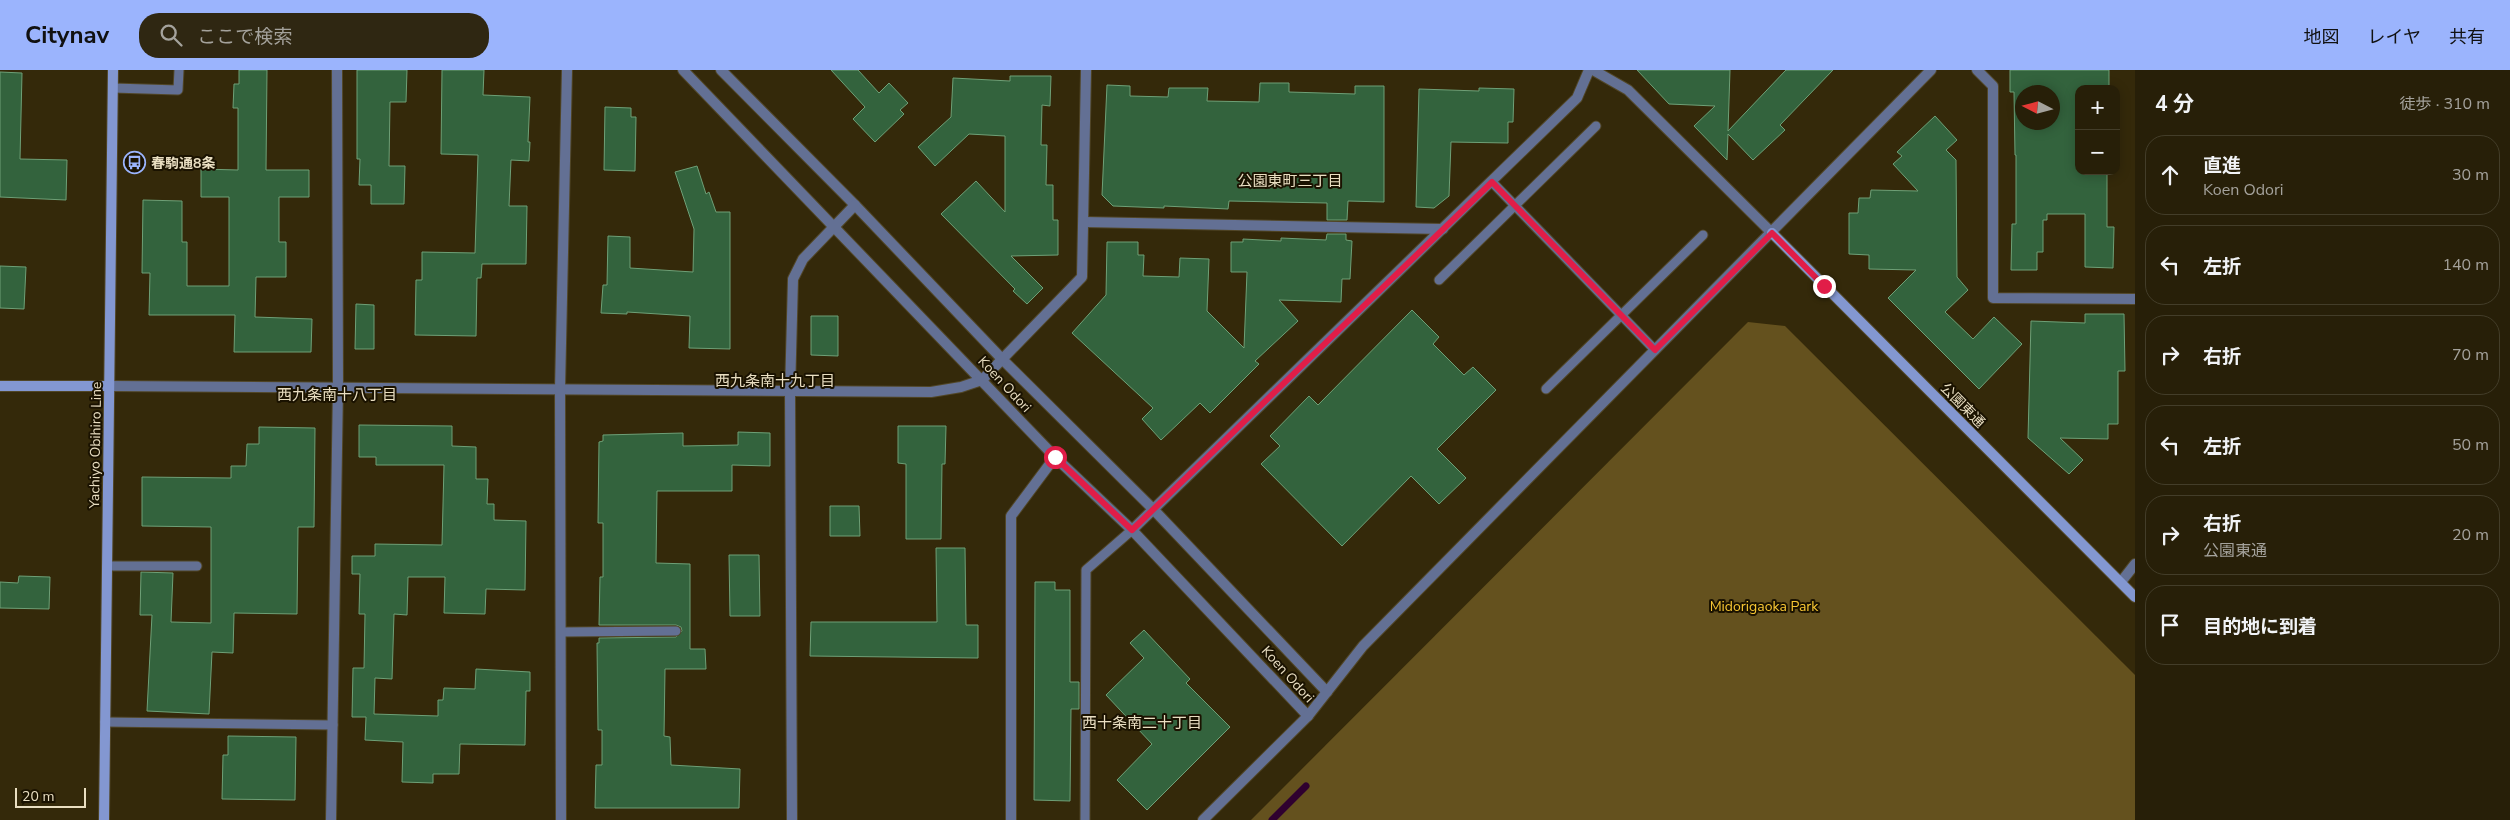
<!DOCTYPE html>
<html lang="ja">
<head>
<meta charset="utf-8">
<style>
	body { margin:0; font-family:"Nunito Sans","Noto Sans JP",sans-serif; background:#2f2712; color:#f1f3f6 }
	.controls { position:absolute; right:15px; top:15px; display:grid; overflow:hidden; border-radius:10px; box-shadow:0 2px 12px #0003 }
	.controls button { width:45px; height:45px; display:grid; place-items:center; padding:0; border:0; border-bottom:1px solid #433d29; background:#271f08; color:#f1f3f6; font:25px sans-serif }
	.compass { position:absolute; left:2015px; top:15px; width:45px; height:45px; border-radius:50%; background:#271f08; box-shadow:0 2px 12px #0003; rotate:276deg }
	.scale { position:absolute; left:15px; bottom:12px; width:71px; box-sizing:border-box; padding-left:5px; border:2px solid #e9dec1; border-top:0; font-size:14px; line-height:18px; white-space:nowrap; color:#e9dec1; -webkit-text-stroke:4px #1a1200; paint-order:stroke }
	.stop { position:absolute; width:15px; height:15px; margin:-11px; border:4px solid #e11d48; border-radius:50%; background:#fff }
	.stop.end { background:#e11d48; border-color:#fff; box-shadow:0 1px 5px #0008 }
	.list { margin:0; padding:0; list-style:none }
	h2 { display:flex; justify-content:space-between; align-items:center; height:65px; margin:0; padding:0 20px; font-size:21px }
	h2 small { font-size:16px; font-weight:400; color:#a4a29c }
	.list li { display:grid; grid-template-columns:32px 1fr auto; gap:15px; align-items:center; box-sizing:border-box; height:80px; margin:0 10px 10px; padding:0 10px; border:1px solid #433d29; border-radius:20px }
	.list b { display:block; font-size:19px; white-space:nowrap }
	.list p { margin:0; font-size:16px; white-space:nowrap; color:#a4a29c }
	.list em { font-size:16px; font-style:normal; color:#a4a29c }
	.icon { flex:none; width:28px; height:28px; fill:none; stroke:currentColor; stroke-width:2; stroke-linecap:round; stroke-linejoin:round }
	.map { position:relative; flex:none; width:2135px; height:750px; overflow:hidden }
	header { display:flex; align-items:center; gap:30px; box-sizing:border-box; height:70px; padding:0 25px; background:#9bb4fd; color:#111 }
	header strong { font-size:24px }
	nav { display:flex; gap:28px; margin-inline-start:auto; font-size:18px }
	.search { width:350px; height:45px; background:#2f2712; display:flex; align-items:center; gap:12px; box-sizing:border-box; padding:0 18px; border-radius:20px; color:#a4a29c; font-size:19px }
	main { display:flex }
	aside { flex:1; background:#271f08 }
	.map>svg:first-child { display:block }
	.green { fill:#64511e }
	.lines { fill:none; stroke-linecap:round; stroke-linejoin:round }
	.stream { stroke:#2f002f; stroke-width:7 }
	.building { fill:#33633d; stroke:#6ea077; fill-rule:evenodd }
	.lane-casing { stroke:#514627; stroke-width:11 }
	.street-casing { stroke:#514627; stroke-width:12 }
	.secondary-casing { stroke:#514627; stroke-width:12 }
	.lane { stroke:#637094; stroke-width:9 }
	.street { stroke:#637094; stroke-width:10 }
	.secondary { stroke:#8397d1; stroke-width:10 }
	.route { stroke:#e11d48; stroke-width:6 }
	.labels { text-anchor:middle; stroke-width:4; stroke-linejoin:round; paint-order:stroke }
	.poi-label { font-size:14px; font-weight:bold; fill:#e9dec1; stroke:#1a1200; text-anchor:start }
	.street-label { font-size:14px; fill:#e9dec1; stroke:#1a1200 }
	.park-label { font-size:14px; fill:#f7c633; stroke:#1a1200 }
	.neighbourhood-label { font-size:15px; fill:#e9dec1; stroke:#1a1200 }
</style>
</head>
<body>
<header>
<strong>Citynav</strong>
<div class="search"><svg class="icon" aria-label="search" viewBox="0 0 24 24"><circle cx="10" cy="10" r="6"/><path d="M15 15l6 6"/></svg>ここで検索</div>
<nav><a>地図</a><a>レイヤ</a><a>共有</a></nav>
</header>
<main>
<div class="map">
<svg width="2135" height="750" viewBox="0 0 2135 750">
	<rect width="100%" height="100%" fill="#34290a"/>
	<!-- green -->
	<polygon class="green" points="1748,252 1785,256 2135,605 2135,750 1251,750"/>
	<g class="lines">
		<!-- stream -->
		<polyline class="stream" points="1272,750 1306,716"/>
	</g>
	<!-- building -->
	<g class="building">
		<polygon points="239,0 267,0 266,100 309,100 309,127 279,127 279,172 286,172 286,207 256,207 255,247 312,249 311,282 234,282 235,245 149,245 150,203 142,203 143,130 182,131 182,172 187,172 187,216 229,216 229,127 201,127 201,99 238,100 238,38 233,38 234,14 239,14"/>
		<polygon points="357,0 407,0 406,32 390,32 389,96 405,96 404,134 371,134 371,115 359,115 360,89 357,89"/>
		<polygon points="442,0 484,0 483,25 530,27 528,72 530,72 529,91 511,90 509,136 527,136 526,194 482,194 481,208 477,208 476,266 415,265 416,210 422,210 422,182 475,183 478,85 441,84"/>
		<polygon points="831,0 858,0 879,23 889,13 908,33 900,40 904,44 875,72 853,49 865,37"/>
		<polygon points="1637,0 1730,0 1728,61 1786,0 1833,0 1780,55 1785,60 1753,90 1728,64 1727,90 1694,56 1715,36 1669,34"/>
		<path d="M2010 0H2109V19H2079V101H2107V157H2114L2113 198 2085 197V144H2047V150H2043V182H2037V200H2011L2012 154H2016V85H2015L2014 22H2010ZM2022 22H2052V52H2022Z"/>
		<polygon points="0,2 22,3 20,89 67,90 66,130 0,127"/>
		<polygon points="1010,6 1051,6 1050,36 1042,35 1041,75 1047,75 1046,115 1053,115 1053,150 1058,150 1058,185 1011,186 1043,218 1027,234 1013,221 1015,219 941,144 976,111 1005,142 1005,66 969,64 935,96 918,77 951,47 953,8 1010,11"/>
		<polygon points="1260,13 1289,13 1289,22 1355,24 1355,16 1384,16 1384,132 1348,131 1347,150 1327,150 1327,133 1229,131 1228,139 1164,136 1164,138 1138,137 1113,136 1102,125 1107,15 1130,16 1130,26 1168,27 1169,18 1208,18 1207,31 1259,32"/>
		<polygon points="1479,18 1514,19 1513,52 1508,52 1508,73 1451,72 1449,126 1434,138 1416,137 1419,19 1479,21"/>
		<polygon points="605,37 631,38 631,47 636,47 635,101 604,100"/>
		<polygon points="1935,46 1957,70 1946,80 1956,90 1957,207 1968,220 1945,242 1973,269 1994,247 2022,274 1979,319 1888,228 1916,200 1869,199 1869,185 1849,184 1849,143 1858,143 1859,128 1870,128 1871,120 1918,121 1893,94 1902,86 1897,82"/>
		<polygon points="697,96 706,124 709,122 716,142 730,142 730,279 689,278 690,246 627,242 627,244 601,243 603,215 607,215 608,166 630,167 630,198 693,202 694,159 675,102"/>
		<polygon points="1327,164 1346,164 1346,170 1352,171 1350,209 1342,209 1341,232 1279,230 1298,251 1255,291 1259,294 1210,343 1200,333 1161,370 1142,349 1153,338 1072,263 1106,225 1107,172 1138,172 1138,185 1144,185 1143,206 1179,207 1180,188 1209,189 1207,241 1244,278 1247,202 1231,202 1231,172 1243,172 1243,169 1281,171 1281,168 1326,170"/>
		<polygon points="0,196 26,197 24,239 0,238"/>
		<polygon points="356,234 374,235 374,279 355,279"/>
		<polygon points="1412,240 1439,267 1433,274 1464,305 1473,297 1496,320 1437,379 1466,408 1439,434 1411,406 1342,476 1261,394 1280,376 1270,366 1309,326 1318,335"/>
		<polygon points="2085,244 2124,244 2125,301 2118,301 2118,354 2108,354 2108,369 2060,368 2083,390 2069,404 2028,368 2031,251 2085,253"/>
		<polygon points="811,246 838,246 838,286 811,285"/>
		<polygon points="359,355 452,356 452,376 476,377 476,409 488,409 487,434 494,434 494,450 526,451 525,520 486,519 485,544 444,543 445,507 408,507 407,545 394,544 392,609 375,608 374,644 438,646 438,630 443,630 444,618 475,619 476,599 530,602 530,621 526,621 525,675 460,674 459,704 433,704 433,713 402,712 403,672 365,670 366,647 352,647 353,598 364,598 365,544 359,544 360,504 352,504 352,486 375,486 375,474 442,475 444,395 376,395 376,387 359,387"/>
		<polygon points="898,356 946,356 945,394 942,394 941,469 906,469 906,394 898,393"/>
		<polygon points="259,357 315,358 314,457 298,457 297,544 234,543 233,583 212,582 209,644 147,641 152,545 140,545 141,502 173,503 171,552 211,553 211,457 142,456 142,407 231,408 231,396 246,396 247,374 259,374"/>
		<polygon points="738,362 770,363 770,396 732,395 732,421 657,421 656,493 690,494 690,579 705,579 706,599 665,599 664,666 670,667 671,695 740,699 739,738 595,738 596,695 602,695 602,660 598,660 597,573 599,573 599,568 676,567 682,561 681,557 676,555 599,555 600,507 603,507 603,453 598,453 599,372 603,371 603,365 683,363 683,376 738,375"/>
		<polygon points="830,436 859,436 860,466 830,466"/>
		<polygon points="936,478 965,478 966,555 978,555 978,588 810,586 811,552 937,552"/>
		<polygon points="729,485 759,485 760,546 730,546"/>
		<polygon points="19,506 50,507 49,539 0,538 0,512 18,513"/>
		<polygon points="1035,512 1055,512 1055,520 1070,520 1070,612 1079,612 1079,639 1071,639 1070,731 1034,730"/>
		<polygon points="1144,560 1190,609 1186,613 1230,657 1147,740 1117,710 1152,674 1106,625 1144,588 1130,573"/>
		<polygon points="228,666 296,667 295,730 222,729 223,685 228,685"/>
	</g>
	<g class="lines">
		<defs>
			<g id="lane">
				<polyline points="113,18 178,20 179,0"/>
				<polyline points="1492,112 1655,280"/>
				<polyline points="1439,210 1596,56"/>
				<polyline points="1546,319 1703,165"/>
				<polyline points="107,496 197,496"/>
				<polyline points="561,562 676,561"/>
				<polyline points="105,652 333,655"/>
				<polyline points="1085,750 1086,500 1132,460"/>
			</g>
			<g id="street">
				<polyline points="683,0 1055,387 1132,460 1308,646"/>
				<polyline points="721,0 855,135 1002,289 1154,440 1327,622"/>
				<polyline points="1593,0 1628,20 1772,163"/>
				<polyline points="1977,0 1993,16 1993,228 2135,229"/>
				<polyline points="1084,152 1443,159"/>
				<polyline points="109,316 931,322 961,317 982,310 1082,207 1086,0"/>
				<polyline points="1132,460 1577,28 1589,0"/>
				<polyline points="2121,512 2135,494"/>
				<polyline points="331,750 338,317 337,0"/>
				<polyline points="561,750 560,319 567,0"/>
				<polyline points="792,750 790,322 793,209 803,189 855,135"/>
				<polyline points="1011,750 1011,446 1055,387"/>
				<polyline points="1203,750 1308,646 1363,576 1931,0"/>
			</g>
			<g id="secondary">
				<polyline points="1772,163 2135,527"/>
				<polyline points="0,316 109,316"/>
				<polyline points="104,750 113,0"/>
			</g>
		</defs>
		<!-- lane casing -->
		<use href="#lane" class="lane-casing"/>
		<!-- street casing -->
		<use href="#street" class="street-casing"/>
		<!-- secondary casing -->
		<use href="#secondary" class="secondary-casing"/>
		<!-- lane -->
		<use href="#lane" class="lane"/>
		<!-- street -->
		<use href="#street" class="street"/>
		<!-- secondary -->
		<use href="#secondary" class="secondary"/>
	</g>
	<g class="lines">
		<!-- route -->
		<polyline class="route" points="1055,387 1132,460 1492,112 1655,280 1772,163 1824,216"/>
	</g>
	<!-- icons -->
	<defs>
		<symbol id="bus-ring" viewBox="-11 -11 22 22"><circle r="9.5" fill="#1a1200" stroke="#9bb4fd" stroke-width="1.5"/><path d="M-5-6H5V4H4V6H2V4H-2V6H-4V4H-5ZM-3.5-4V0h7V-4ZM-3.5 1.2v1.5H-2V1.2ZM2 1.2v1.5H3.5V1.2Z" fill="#9bb4fd"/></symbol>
	</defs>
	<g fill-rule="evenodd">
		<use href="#bus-ring" x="122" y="80" width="25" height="25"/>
	</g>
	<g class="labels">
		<!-- poi labels -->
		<g class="poi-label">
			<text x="151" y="98">春駒通8条</text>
		</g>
		<!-- street labels -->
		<g class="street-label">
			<text transform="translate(1005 314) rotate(47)" y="5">Koen Odori</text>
			<text transform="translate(1963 335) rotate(45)" y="5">公園東通</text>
			<text transform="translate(95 375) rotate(-89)" y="5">Yachiyo Obihiro Line</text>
			<text transform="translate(1288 604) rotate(48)" y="5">Koen Odori</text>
		</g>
		<!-- park labels -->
		<g class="park-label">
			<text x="1764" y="541">Midorigaoka Park</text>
		</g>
		<!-- neighbourhood labels -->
		<g class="neighbourhood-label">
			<text x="1290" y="116">公園東町三丁目</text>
			<text x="775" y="316">西九条南十九丁目</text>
			<text x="337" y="330">西九条南十八丁目</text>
			<text x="1142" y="658">西十条南二十丁目</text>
		</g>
	</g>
</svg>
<div class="controls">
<button>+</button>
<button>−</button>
</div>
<svg class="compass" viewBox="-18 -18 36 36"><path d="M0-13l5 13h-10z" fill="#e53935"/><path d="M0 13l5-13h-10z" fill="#a4a29c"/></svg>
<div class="scale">20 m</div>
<div class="stop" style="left:1055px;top:387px"></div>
<div class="stop end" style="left:1824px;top:216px"></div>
</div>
<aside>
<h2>4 分<small>徒歩 · 310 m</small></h2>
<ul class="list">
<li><svg class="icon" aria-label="ahead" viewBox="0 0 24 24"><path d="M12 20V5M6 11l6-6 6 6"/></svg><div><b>直進</b><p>Koen Odori</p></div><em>30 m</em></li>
<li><svg class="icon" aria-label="left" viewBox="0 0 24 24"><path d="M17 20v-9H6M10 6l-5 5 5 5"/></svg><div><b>左折</b></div><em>140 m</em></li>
<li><svg class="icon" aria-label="right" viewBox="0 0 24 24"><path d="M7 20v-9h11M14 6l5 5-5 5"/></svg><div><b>右折</b></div><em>70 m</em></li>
<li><svg class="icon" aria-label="left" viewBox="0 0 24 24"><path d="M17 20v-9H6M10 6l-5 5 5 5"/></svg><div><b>左折</b></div><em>50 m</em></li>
<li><svg class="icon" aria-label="right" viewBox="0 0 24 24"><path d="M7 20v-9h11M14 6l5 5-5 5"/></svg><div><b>右折</b><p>公園東通</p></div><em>20 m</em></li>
<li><svg class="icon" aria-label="arrive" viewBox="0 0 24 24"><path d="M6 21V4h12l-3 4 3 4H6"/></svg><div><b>目的地に到着</b></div></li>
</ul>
</aside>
</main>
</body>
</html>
